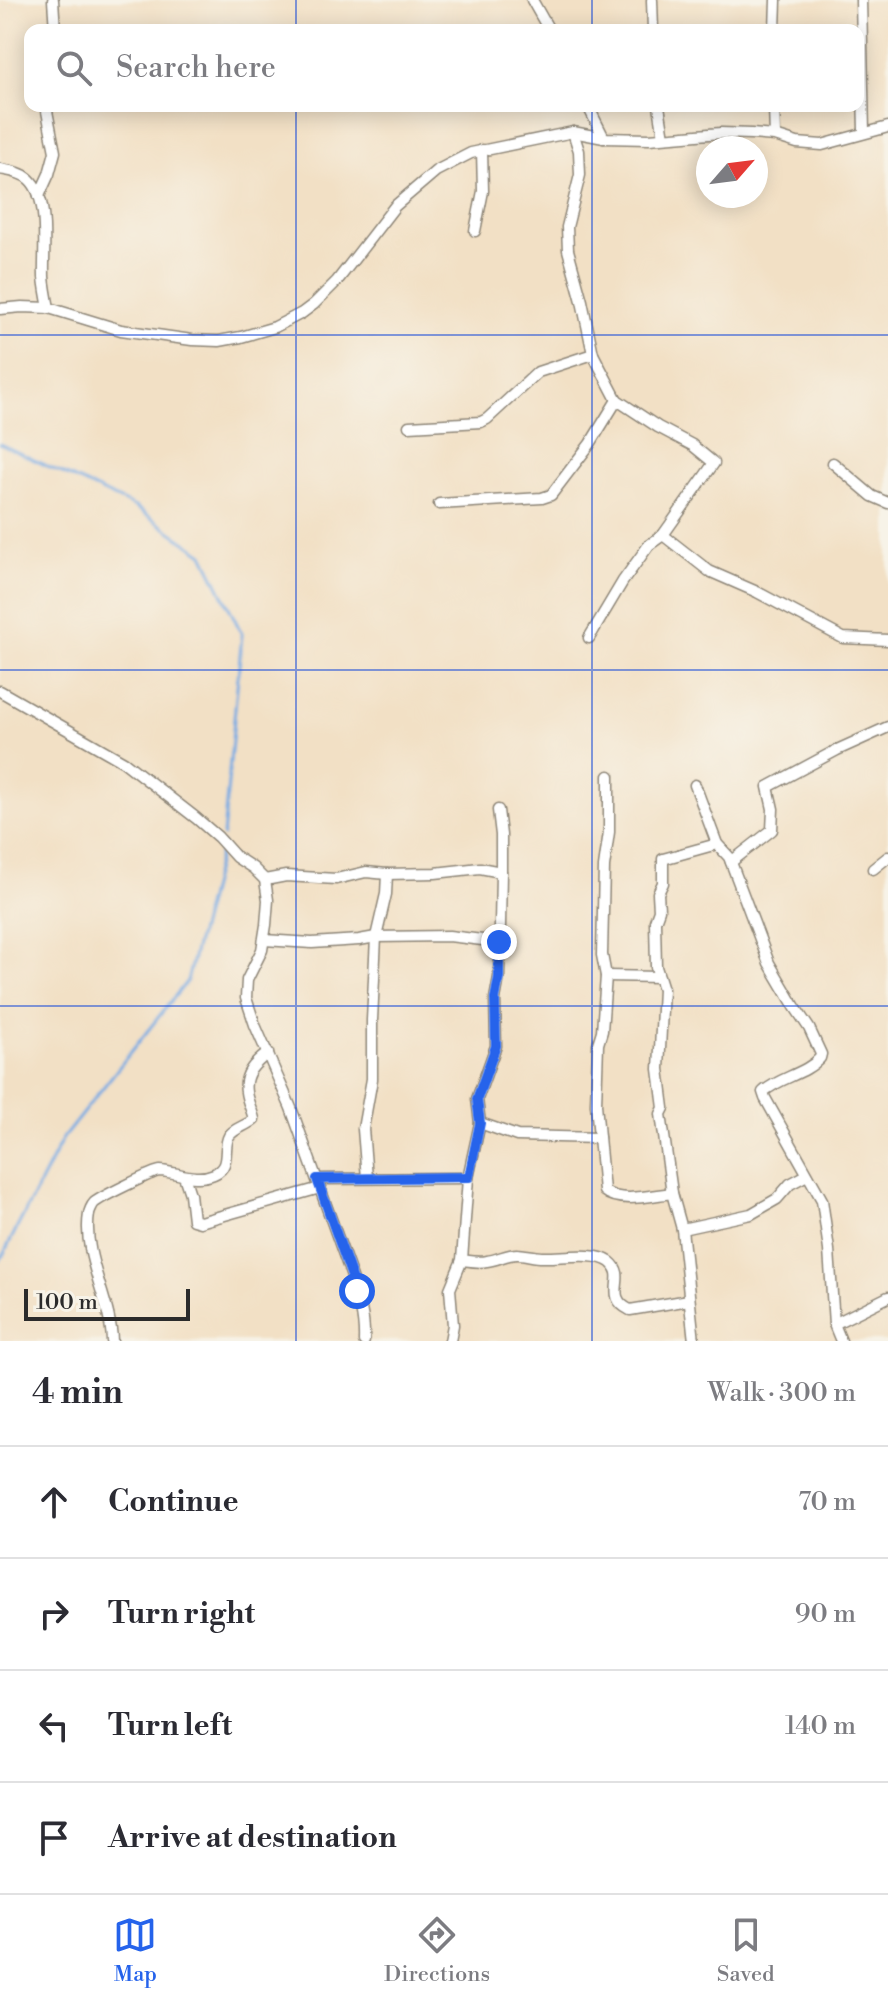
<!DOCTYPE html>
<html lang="en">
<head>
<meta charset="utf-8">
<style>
	body { margin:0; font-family:"Libre Bodoni",serif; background:#f7f7f7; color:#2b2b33 }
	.compass { position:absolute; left:696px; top:136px; width:72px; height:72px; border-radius:50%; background:#fff; box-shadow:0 4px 20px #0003; rotate:62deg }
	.scale { position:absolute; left:24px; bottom:20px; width:166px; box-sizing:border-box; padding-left:8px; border:4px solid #2b2b2b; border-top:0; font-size:22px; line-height:28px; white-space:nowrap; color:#2b2b2b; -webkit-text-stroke:6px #f7f3e8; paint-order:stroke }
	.stop { position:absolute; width:24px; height:24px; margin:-18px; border:6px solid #2563eb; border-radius:50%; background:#fff }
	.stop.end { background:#2563eb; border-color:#fff; box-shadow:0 2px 8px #0008 }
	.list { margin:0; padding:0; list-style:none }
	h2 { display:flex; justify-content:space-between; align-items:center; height:104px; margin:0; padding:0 32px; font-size:34px }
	h2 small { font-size:26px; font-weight:400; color:#7c7c81 }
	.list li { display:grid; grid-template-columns:52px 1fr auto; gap:24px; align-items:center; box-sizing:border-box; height:112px; padding:0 32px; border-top:2px solid #e1e1e2 }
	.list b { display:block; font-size:30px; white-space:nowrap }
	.list em { font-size:26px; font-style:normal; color:#7c7c81 }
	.icon { flex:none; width:44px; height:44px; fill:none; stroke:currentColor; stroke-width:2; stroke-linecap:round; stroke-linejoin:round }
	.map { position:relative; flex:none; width:888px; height:1341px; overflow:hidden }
	.search { position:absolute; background:#fff; box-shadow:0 4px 20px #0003; left:24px; right:24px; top:24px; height:88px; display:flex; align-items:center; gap:20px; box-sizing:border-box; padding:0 28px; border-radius:16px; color:#7c7c81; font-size:30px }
	.sheet { height:552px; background:#fff }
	nav { display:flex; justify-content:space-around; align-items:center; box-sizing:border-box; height:112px; border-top:2px solid #e1e1e2; background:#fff; font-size:22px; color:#7c7c81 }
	nav a { display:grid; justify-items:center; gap:4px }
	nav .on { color:#2563eb }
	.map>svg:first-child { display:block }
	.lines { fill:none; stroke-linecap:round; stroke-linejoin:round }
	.stream { stroke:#76aae3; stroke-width:3 }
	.minor-casing { stroke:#8e8678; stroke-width:13 }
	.minor { stroke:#fff; stroke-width:10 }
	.route { stroke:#2563eb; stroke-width:10 }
	.grid { fill:none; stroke:#1d4ed8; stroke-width:2; stroke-opacity:0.55 }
</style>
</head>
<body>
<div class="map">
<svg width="888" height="1341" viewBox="0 0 888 1341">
	<rect width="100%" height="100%" fill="#f7f3e8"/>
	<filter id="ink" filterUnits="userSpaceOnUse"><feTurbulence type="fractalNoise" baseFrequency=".0125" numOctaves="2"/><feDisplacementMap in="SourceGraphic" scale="16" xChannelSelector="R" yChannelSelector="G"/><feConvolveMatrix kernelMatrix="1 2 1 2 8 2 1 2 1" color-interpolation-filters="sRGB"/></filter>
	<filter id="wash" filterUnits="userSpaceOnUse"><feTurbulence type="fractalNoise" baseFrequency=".006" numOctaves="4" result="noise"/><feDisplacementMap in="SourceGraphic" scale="32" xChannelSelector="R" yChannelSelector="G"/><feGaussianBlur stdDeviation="1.8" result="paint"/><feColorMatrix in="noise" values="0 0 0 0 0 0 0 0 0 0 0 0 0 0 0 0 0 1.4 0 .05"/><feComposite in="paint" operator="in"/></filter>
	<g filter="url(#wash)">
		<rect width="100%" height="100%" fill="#f2e0c5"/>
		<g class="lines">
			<!-- stream -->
			<g class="stream">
				<polyline points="0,444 135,507 203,554 242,634 223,836"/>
				<polyline points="0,1261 63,1138 187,981 222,844"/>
			</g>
		</g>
	</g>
	<g filter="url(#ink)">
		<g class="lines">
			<defs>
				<g id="minor">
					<polyline points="53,0 55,30"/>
					<polyline points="532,0 549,30"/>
					<polyline points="652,0 653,30"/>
					<polyline points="861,0 864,132"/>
					<polyline points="775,30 776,0"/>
					<polyline points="588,106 604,138"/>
					<polyline points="659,106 664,137"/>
					<polyline points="774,106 775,136"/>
					<path d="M0 169C10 171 21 172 29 179 50 198 43 251 44 277 45 287 47 298 49 308"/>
					<polyline points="39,196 49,174 55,152 46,106"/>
					<polyline points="475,231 483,191 482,150"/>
					<polyline points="0,309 22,307 49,308 121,330 192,340 219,341 241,337 275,327 302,313 314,304 337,281 395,206 436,171 471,153 573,132 604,138 649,139 721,133 751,134 775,136 797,143 822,145 888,127"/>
					<polyline points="409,426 481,422 487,419 538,372 593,354 582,301 568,250 567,227 580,175 579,151 573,132"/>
					<polyline points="833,463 872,496 888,503"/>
					<polyline points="439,504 542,498 551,495 590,444 617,400"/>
					<polyline points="663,535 709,571 757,592 843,638 888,640"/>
					<polyline points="589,638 623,581 649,545 663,535 714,463 692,445 658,427 617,400 593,354"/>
					<path d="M0 691 124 762 196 818 218 837 236 857 253 868 265 880 268 900 266 925 262 950 247 980 246 998 255 1025 291 1108 352 1277C359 1298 365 1319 364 1341"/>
					<path d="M609 776V832L604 867 602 955 606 976 602 1031 598 1044 596 1104 604 1191C619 1204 653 1195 672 1193"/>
					<path d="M695 785 717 844 729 857 769 963 795 1007 809 1028 821 1054 820 1058C806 1074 780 1077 763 1092L765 1098 822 1200 829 1250 834 1324 841 1341"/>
					<polyline points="731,862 772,830 773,809 768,787 837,750 888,727"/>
					<polyline points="873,869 888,857"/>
					<polyline points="265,880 286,876 336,879 366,872 387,874 435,873 480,868 501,872"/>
					<polyline points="264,940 312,943 359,940 376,937 449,936 499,942"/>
					<polyline points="606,976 659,977"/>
					<polyline points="480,1123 517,1136 599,1138"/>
					<polyline points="184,1176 190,1194 193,1220 200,1222 320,1188"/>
					<polyline points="367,1178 363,1129 372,1079 372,1020 376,937 386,894 387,874"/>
					<polyline points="317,1179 468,1178"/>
					<polyline points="682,1229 751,1214 777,1199 790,1184 807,1175"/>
					<path d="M462 1260C470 1261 479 1263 487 1261 497 1260 507 1254 517 1254 525 1254 534 1257 542 1257 560 1258 595 1251 610 1262 629 1277 602 1296 630 1310L689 1300"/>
					<polyline points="834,1324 888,1297"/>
					<path d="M112 1341C111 1301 82 1255 89 1214 89 1212 92 1205 94 1203 99 1198 154 1171 160 1171 178 1172 195 1182 214 1174 232 1166 222 1148 229 1136 234 1128 247 1126 254 1119 252 1110 247 1101 246 1092 243 1074 255 1063 268 1053"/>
					<polyline points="450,1341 453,1325 450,1289 462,1260 468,1178 480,1123 477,1099 496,1046 495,999 499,977 501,872 501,835 498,810"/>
					<polyline points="694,1341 682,1229 672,1193 661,1114 664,1108 659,1069 663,989 656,967 655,921 659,910 658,893 663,883 663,859 717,844"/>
				</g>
			</defs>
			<!-- minor casing -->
			<use href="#minor" class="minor-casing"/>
			<!-- minor -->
			<use href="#minor" class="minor"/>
		</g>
	</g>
	<g class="lines" filter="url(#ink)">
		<!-- route -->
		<polyline class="route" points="357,1291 317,1179 469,1177 480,1123 477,1099 496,1046 495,999 499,977 499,942"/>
	</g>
	<!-- grid -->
	<path class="grid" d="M296 0V30M592 0V30M296 106V1341M592 106V1341M0 335H888M0 670H888M0 1006H888"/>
</svg>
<svg class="compass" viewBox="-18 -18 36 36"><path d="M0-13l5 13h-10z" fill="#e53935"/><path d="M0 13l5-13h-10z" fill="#7c7c81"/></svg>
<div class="scale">100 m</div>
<div class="stop" style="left:357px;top:1291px"></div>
<div class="stop end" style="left:499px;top:942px"></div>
<div class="search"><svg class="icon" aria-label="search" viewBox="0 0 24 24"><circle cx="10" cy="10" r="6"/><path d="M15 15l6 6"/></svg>Search here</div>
</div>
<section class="sheet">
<h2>4 min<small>Walk · 300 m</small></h2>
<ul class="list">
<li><svg class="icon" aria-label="ahead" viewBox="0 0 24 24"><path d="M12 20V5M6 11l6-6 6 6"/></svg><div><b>Continue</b></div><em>70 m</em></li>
<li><svg class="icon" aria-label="right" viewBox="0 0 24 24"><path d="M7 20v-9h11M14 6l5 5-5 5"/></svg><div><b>Turn right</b></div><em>90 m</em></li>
<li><svg class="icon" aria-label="left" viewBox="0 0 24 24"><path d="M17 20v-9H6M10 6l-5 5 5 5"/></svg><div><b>Turn left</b></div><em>140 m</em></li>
<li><svg class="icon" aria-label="arrive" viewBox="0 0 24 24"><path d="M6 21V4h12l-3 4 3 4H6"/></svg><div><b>Arrive at destination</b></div></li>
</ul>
</section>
<nav>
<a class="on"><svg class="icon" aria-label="map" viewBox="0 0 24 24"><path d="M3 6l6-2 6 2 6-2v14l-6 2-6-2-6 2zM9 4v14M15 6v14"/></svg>Map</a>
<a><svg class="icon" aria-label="directions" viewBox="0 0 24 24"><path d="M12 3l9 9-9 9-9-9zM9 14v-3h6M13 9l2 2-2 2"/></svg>Directions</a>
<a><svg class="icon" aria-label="saved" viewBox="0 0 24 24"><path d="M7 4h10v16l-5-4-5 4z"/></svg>Saved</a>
</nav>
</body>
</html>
